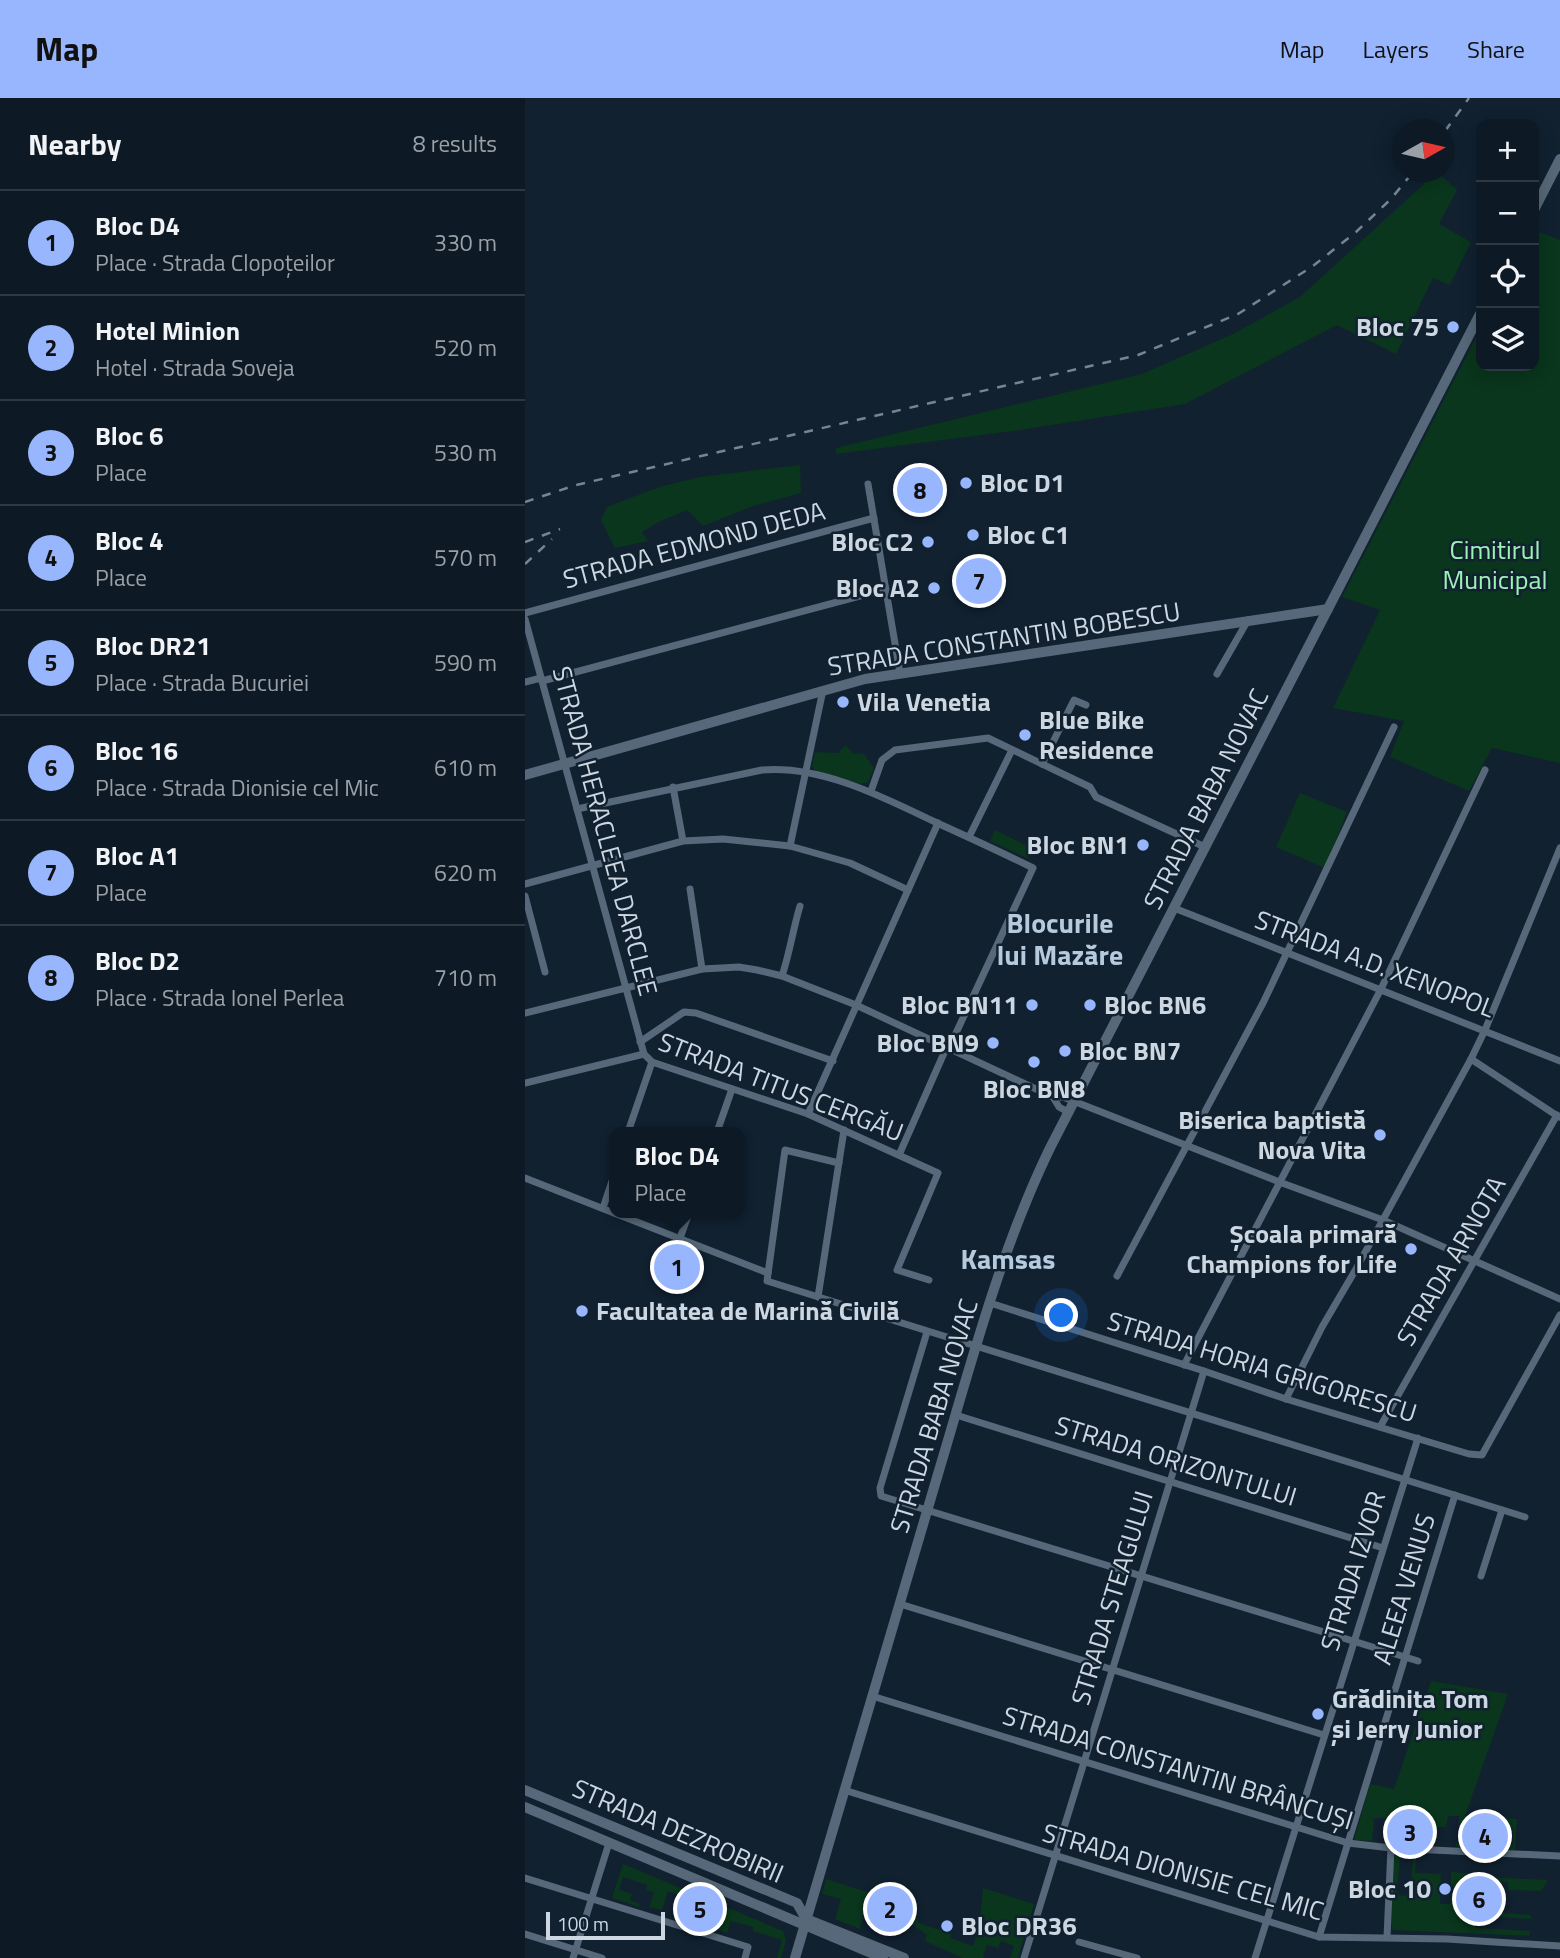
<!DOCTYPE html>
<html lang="en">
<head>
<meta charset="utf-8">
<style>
	body { margin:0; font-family:"Titillium Web",sans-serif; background:#16222c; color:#f1f3f6 }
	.controls { position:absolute; right:21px; top:21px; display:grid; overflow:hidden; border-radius:14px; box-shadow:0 4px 18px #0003 }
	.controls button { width:63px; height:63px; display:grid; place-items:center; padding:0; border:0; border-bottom:2px solid #2d3841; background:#0d1924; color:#f1f3f6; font:35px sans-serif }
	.compass { position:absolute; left:867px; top:21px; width:63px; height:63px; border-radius:50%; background:#0d1924; box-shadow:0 4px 18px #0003; rotate:82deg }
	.scale { position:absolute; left:21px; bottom:18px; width:119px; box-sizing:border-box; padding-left:7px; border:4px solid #cdd7e1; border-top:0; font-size:19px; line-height:24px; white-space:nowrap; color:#cdd7e1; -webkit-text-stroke:5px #112130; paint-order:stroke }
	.you { position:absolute; left:537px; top:1218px; width:24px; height:24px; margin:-18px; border:5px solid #fff; border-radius:50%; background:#1a73e8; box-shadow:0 0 0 10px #1a73e833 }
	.badge { display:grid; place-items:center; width:46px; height:46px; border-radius:50%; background:#97b6fd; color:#111; font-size:23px; font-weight:700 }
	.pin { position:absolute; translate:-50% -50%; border:4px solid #fff; box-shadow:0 2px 7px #0006 }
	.popup { position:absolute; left:84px; top:1029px; width:136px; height:91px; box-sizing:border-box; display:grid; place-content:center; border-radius:14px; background:#0d1924; filter:drop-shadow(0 2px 5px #0005); font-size:23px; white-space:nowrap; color:#9aa0a6 }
	.popup b { font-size:26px; color:#f1f3f6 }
	.popup::after { content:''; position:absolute; left:50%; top:100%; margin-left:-14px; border:14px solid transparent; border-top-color:#0d1924 }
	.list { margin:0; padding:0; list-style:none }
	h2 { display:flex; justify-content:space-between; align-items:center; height:91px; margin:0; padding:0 28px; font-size:30px }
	h2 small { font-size:23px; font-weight:400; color:#9aa0a6 }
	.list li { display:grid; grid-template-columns:46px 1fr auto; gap:21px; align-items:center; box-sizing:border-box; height:105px; padding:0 28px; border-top:2px solid #2d3841 }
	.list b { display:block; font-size:26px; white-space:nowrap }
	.list p { margin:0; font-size:23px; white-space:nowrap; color:#9aa0a6 }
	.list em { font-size:23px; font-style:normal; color:#9aa0a6 }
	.icon { flex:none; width:38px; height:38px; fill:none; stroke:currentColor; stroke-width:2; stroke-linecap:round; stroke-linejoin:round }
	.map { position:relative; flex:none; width:1035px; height:1860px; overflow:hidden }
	header { display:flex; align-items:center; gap:42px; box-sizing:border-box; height:98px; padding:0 35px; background:#97b6fd; color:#111 }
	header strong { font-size:33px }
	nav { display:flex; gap:38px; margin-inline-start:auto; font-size:24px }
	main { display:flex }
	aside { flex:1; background:#0d1924 }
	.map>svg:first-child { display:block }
	.green { fill:#09361c }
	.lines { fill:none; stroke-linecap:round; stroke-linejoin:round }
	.street { stroke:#566879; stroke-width:7 }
	.secondary { stroke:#566879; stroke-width:10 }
	.rail { stroke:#788591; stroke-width:2.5; stroke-dasharray:9 9; stroke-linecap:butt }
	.poi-dot { fill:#97b6fd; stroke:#112130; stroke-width:2.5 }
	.labels { text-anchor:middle; stroke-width:5; stroke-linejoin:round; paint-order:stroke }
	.poi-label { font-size:26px; font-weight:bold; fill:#cdd7e1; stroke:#112130; text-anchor:end }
	.street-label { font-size:26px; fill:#cdd7e1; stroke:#112130 }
	.park-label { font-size:26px; fill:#9cf2b5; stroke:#112130 }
	.neighbourhood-label { font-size:28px; font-weight:bold; fill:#b6cade; stroke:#112130 }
</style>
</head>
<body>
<header>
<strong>Map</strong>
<nav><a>Map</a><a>Layers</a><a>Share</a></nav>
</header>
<main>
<aside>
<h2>Nearby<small>8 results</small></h2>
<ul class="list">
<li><span class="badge">1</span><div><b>Bloc D4</b><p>Place · Strada Clopoțeilor</p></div><em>330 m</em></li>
<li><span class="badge">2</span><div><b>Hotel Minion</b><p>Hotel · Strada Soveja</p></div><em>520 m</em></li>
<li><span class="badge">3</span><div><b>Bloc 6</b><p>Place</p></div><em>530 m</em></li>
<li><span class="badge">4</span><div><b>Bloc 4</b><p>Place</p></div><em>570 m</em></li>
<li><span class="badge">5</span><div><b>Bloc DR21</b><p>Place · Strada Bucuriei</p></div><em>590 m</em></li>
<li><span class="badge">6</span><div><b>Bloc 16</b><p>Place · Strada Dionisie cel Mic</p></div><em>610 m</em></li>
<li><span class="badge">7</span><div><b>Bloc A1</b><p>Place</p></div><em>620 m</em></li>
<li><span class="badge">8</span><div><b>Bloc D2</b><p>Place · Strada Ionel Perlea</p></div><em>710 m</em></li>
</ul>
</aside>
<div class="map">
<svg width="1035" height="1860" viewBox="0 0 1035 1860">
	<rect width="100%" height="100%" fill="#112130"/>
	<!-- green -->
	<g class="green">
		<polygon points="912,74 932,92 914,126 946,144 925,187 908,180 871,256 812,227 660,306 495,332 311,356 311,350 617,276 708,236 775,199"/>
		<polygon points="1009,132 1035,142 1035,665 967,650 944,693 865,659 879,623 808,610 855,512 817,499 956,230 956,268 1009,268"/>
		<polygon points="275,367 276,395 228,408 178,428 162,412 134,424 117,434 123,443 90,450 76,422 82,409 134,389 175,379"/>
		<polygon points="321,647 328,656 338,655 349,670 343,684 335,686 289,672 287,668 290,654 313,655"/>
		<polygon points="775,695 822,714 800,770 751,749"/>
		<polygon points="470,732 507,750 502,760 465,743"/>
		<polygon points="906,1583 983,1596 940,1718 992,1721 990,1753 931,1749 931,1745 988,1747 988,1732 934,1729 934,1718 923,1718 921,1729 860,1728 860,1720 849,1720 847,1743 829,1742 845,1686 869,1691"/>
		<polygon points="869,1757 875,1758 872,1797 885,1798 888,1759 891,1759 890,1775 916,1776 915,1806 925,1806 926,1774 953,1776 951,1785 948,1786 946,1816 950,1816 950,1830 1005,1833 1004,1838 868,1832 866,1823"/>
		<polygon points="98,1766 258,1833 261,1843 256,1860 252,1860 257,1842 228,1833 228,1829 206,1823 202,1835 185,1829 191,1809 143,1793 137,1812 124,1809 129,1794 121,1792 122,1787 98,1779 94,1792 107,1796 105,1802 115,1806 114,1809 87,1800"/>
		<polygon points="963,1779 1023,1782 1016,1793 983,1792 983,1784 975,1784 974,1791 967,1791 966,1814 1006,1817 1006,1821 961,1818"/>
		<polygon points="301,1781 342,1794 335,1831 310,1821 316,1801 297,1796"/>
		<polygon points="458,1790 509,1806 493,1860 485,1860 489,1848 476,1843 473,1850 462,1847 458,1859 460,1860 437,1860 400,1843 402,1837 388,1827 390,1817 394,1825 426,1836 425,1840 448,1848 452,1835 440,1831 442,1825 439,1823 455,1822"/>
	</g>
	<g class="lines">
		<!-- street -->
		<g class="street">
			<polyline points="343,386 375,575"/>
			<polyline points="0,515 349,420"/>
			<polyline points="0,521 119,956"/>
			<polyline points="692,576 723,522"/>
			<polyline points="17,583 361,491"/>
			<polyline points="0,584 16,580"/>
			<polyline points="517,666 549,602 561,607"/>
			<polyline points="148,689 158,743"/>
			<polyline points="346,693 357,662 370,652 463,640 565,689 571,699 680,749"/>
			<path d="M52 711 237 672C296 667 358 699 410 724 443 739 476 754 508 770L424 950 419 955 374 1057"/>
			<polyline points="444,739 487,652"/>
			<polyline points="265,748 298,592"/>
			<polyline points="0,786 158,743 198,741 265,748 325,765 383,792"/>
			<polyline points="165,791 177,871"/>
			<polyline points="0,798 20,874"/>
			<polyline points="649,810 1035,963"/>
			<path d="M257 878C265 854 268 831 275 808"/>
			<polyline points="0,915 177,871 214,869 232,872 257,878 331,907 528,999 538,999 757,1085 858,1122 1035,1201"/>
			<polyline points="115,944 159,914 171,915 308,963"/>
			<polyline points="946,961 1034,1019"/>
			<polyline points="0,985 119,956 127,964 283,1016 413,1075 372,1172 404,1182"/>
			<polyline points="528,999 534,1009 543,1014"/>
			<polyline points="283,1016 413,725"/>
			<polyline points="103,1034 127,964"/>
			<polyline points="192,1034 207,991"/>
			<polyline points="314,1065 260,1052 242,1183 1000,1419"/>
			<polyline points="0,1080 89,1115"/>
			<polyline points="78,1110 89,1077"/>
			<polyline points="89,1115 243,1175"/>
			<polyline points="155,1140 164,1115"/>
			<polyline points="592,1178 738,905 869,629"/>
			<polyline points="293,1199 319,1032"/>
			<polyline points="465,1205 679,1273 761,1301 944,1356 957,1357 1035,1217"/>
			<polyline points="402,1234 355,1390 356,1398 893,1563"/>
			<polyline points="659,1267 856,891 960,672"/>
			<polyline points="761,1301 797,1229 831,1171 946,961 960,932 1035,750"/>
			<polyline points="431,1317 858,1450"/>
			<polyline points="855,1329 1032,1017"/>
			<polyline points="956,1478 977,1412"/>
			<polyline points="375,1506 799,1637"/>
			<polyline points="347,1598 823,1745 866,1750 1035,1758"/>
			<polyline points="319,1692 794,1839 922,1841 1035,1848"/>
			<polyline points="0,1780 223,1849 220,1860"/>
			<polyline points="0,1836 77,1860"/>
			<polyline points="794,1839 930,1397"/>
			<polyline points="862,1839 866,1750"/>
			<polyline points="554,1844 612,1860"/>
			<polyline points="48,1860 84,1745"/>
			<polyline points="499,1860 679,1273"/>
			<polyline points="730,1860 893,1340"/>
		</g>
		<!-- secondary -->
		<g class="secondary">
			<polyline points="1009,112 1035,61"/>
			<polyline points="0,677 340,581 803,511"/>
			<polyline points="0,1692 272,1805 281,1821"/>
			<polyline points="0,1709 358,1860"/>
			<polyline points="281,1821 379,1860"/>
			<path d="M270 1860C318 1699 365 1537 413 1376 446 1266 475 1153 525 1050L956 214"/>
		</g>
		<!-- rail -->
		<g class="rail">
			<polyline points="920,33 944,0"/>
			<polyline points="0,404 51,387 613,257 713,216 788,168 831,134 866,101 888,74"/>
			<polyline points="0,444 35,431"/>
			<polyline points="0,466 27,441"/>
		</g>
	</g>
	<!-- markers -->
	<g class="poi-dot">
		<circle cx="928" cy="229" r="7"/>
		<circle cx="441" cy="385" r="7"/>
		<circle cx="448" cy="437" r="7"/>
		<circle cx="403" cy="444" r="7"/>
		<circle cx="409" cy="490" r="7"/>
		<circle cx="318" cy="604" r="7"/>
		<circle cx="500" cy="637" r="7"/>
		<circle cx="618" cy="747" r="7"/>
		<circle cx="507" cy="907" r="7"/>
		<circle cx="565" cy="907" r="7"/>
		<circle cx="468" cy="945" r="7"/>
		<circle cx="540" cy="953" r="7"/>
		<circle cx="509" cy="964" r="7"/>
		<circle cx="855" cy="1037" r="7"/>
		<circle cx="886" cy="1151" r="7"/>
		<circle cx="57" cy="1213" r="7"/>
		<circle cx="793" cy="1616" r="7"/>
		<circle cx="920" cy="1791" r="7"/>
		<circle cx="422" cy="1828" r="7"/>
	</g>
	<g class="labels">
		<!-- poi labels -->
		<g class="poi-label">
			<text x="914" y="238">Bloc 75</text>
			<text x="455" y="394" text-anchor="start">Bloc D1</text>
			<text x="462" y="446" text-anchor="start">Bloc C1</text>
			<text x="389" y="453">Bloc C2</text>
			<text x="395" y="499">Bloc A2</text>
			<text x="332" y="613" text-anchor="start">Vila Venetia</text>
			<text x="514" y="631" text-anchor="start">Blue Bike<tspan x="514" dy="30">Residence</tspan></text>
			<text x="604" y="756">Bloc BN1</text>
			<text x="493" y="916">Bloc BN11</text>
			<text x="579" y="916" text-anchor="start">Bloc BN6</text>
			<text x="454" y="954">Bloc BN9</text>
			<text x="554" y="962" text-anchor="start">Bloc BN7</text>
			<text x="509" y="1000" text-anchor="middle">Bloc BN8</text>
			<text x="841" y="1031">Biserica baptistă<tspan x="841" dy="30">Nova Vita</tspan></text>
			<text x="872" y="1145">Școala primară<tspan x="872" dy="30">Champions for Life</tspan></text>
			<text x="71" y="1222" text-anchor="start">Facultatea de Marină Civilă</text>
			<text x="807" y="1610" text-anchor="start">Grădinița Tom<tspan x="807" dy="30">și Jerry Junior</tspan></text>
			<text x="906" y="1800">Bloc 10</text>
			<text x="436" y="1837" text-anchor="start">Bloc DR36</text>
		</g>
		<!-- street labels -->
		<g class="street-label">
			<text transform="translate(169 447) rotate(-15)" y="9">STRADA EDMOND DEDA</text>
			<text transform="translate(479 541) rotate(-9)" y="9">STRADA CONSTANTIN BOBESCU</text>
			<text transform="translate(681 701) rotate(-63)" y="9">STRADA BABA NOVAC</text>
			<text transform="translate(80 733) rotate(75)" y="9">STRADA HERACLEEA DARCLEE</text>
			<text transform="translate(850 866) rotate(21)" y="9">STRADA A.D. XENOPOL</text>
			<text transform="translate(256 989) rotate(21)" y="9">STRADA TITUS CERGĂU</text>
			<text transform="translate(926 1163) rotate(-60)" y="9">STRADA ARNOTA</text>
			<text transform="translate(737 1269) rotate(17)" y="9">STRADA HORIA GRIGORESCU</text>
			<text transform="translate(409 1318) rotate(-73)" y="9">STRADA BABA NOVAC</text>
			<text transform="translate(651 1363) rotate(17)" y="9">STRADA ORIZONTULUI</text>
			<text transform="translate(828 1473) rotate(-73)" y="9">STRADA IZVOR</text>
			<text transform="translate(879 1491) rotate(-73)" y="9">ALEEA VENUS</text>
			<text transform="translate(587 1500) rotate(-73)" y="9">STRADA STEAGULUI</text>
			<text transform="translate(653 1670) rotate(17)" y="9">STRADA CONSTANTIN BRÂNCUȘI</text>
			<text transform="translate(153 1733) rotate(23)" y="9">STRADA DEZROBIRII</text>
			<text transform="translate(658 1774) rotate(16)" y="9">STRADA DIONISIE CEL MIC</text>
		</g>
		<!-- park labels -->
		<g class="park-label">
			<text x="970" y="461">Cimitirul<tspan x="970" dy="30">Municipal</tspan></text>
		</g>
		<!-- neighbourhood labels -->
		<g class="neighbourhood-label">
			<text x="535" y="835">Blocurile<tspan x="535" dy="32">lui Mazăre</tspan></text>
			<text x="483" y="1171">Kamsas</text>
		</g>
	</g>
</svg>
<div class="controls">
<button>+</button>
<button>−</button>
<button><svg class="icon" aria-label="locate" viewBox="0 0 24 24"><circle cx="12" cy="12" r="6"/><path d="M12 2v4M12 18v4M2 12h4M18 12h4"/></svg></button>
<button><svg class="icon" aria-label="layers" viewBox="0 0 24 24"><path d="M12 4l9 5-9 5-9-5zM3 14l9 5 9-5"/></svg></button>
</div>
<svg class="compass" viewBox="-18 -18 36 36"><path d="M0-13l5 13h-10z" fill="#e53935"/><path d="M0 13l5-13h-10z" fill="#9aa0a6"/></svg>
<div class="scale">100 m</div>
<div class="you"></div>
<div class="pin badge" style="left:152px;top:1169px">1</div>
<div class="popup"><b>Bloc D4</b>Place</div>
<div class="pin badge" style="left:365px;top:1811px">2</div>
<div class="pin badge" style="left:885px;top:1734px">3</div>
<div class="pin badge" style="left:960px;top:1738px">4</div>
<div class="pin badge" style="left:175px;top:1811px">5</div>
<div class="pin badge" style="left:954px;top:1801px">6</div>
<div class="pin badge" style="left:454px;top:483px">7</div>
<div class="pin badge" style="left:395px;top:392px">8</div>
</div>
</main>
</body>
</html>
